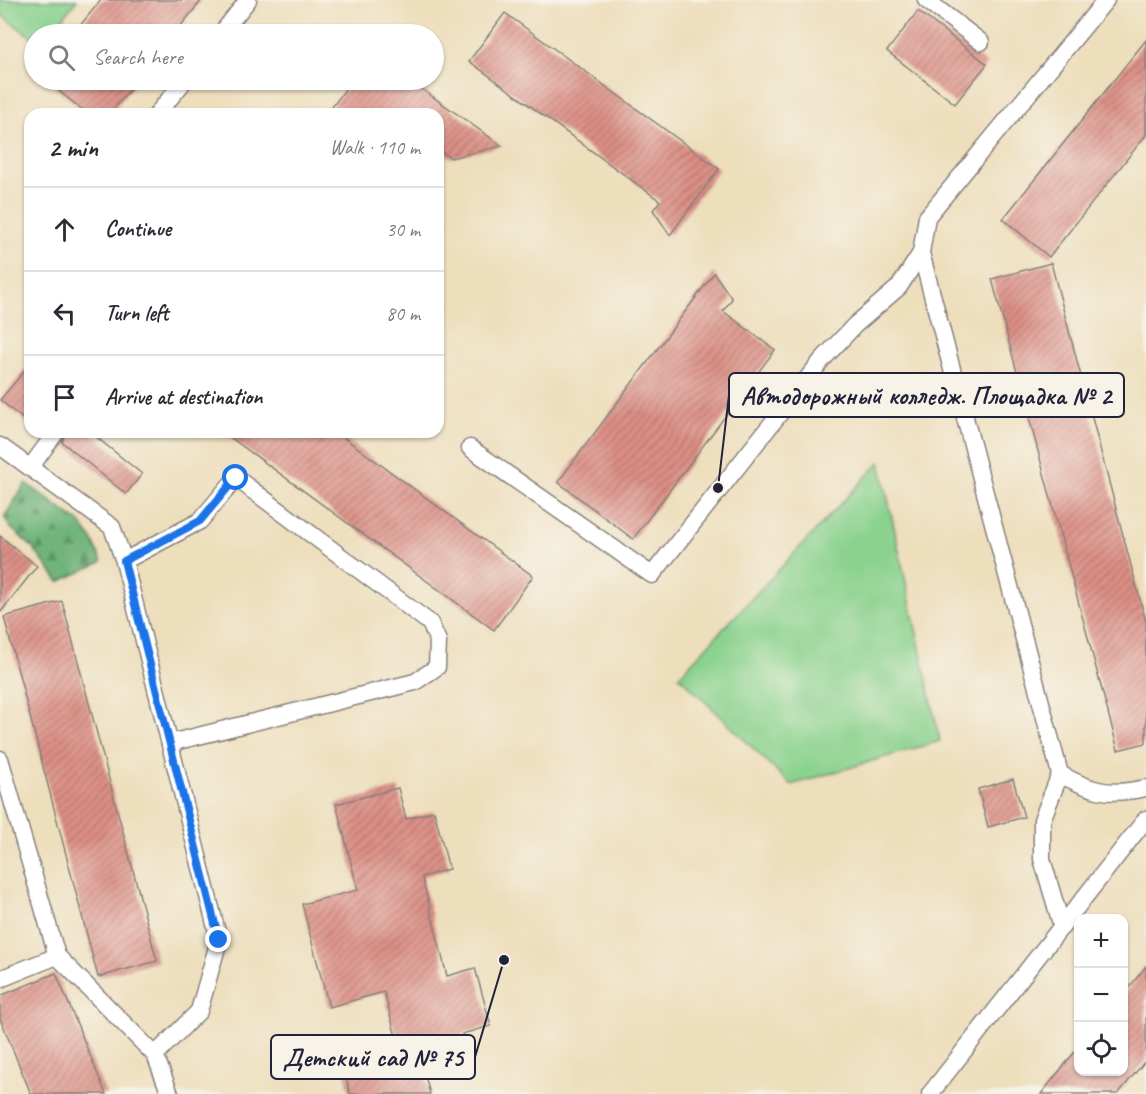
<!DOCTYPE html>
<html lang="en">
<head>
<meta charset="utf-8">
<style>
	body { margin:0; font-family:Caveat,sans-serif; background:#f7f7f7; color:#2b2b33 }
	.controls { position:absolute; right:18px; bottom:18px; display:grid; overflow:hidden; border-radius:12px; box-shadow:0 2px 4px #0004 }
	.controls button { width:54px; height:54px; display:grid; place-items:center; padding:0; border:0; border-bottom:2px solid #e1e1e2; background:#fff; color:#2b2b33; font:30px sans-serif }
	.stop { position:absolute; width:18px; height:18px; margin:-14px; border:4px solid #1a73e8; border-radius:50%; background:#fff }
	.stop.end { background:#1a73e8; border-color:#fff; box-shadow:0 2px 6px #0008 }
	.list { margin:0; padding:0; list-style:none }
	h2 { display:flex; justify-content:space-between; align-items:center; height:78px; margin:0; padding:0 24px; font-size:26px }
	h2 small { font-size:20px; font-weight:400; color:#7c7c81 }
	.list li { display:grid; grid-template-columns:39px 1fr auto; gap:18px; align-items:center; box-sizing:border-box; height:84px; padding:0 24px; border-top:2px solid #e1e1e2 }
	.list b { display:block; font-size:22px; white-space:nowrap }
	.list em { font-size:20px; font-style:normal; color:#7c7c81 }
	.icon { flex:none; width:33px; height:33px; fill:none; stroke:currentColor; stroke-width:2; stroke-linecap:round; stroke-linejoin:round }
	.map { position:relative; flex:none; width:1146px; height:1094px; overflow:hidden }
	.search { position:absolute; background:#fff; box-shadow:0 2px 4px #0004; left:24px; top:24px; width:420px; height:66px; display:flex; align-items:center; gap:15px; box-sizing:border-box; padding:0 21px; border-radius:33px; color:#7c7c81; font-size:22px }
	.panel { position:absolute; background:#fff; box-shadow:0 2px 4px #0004; left:24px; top:108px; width:420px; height:330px; border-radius:18px }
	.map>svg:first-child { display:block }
	.grass { fill:#8ad28e; stroke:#567a64; stroke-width:1.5 }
	.forest { fill:url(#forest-firs); stroke:#486b5a; stroke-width:1.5 }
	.building { fill:url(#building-hatch) }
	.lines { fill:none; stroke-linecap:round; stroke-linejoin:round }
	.service-casing { stroke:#88807c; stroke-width:19 }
	.service { stroke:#fff; stroke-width:16 }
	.route { stroke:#1a73e8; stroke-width:8 }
	.leader { fill:none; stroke:#22223b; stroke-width:2 }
	.callout-dot { fill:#22223b; stroke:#f7f3e8; stroke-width:2 }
	.callout { fill:#f7f3e8; stroke:#22223b; stroke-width:2 }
	.callout-label { font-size:26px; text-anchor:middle; font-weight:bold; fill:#22223b }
</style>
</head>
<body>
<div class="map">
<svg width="1146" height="1094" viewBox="0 0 1146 1094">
	<defs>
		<pattern id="forest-firs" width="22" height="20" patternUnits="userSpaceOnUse" patternTransform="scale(1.5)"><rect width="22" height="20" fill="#6fb479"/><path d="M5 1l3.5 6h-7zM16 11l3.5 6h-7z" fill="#5b9264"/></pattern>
		<pattern id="building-hatch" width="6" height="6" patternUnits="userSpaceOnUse" patternTransform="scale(1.5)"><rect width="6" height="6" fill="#dc8f85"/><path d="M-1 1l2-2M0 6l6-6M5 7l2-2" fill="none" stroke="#b2746e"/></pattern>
	</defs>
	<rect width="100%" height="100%" fill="#f7f3e8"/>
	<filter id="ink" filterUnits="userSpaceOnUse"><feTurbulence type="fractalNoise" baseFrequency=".0167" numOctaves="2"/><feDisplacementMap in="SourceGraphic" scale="12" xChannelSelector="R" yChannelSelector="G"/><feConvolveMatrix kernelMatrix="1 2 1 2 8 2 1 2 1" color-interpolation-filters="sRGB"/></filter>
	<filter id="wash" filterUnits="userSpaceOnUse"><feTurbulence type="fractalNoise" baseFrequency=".008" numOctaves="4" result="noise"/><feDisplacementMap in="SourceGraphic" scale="24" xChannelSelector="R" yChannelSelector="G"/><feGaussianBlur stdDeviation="1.35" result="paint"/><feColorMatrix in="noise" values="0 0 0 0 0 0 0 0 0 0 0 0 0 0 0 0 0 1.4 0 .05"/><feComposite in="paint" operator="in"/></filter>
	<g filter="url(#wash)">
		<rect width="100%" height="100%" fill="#eddebc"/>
		<!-- grass -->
		<g class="grass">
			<polygon points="0,0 77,0 50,34 34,34 34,39 0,14"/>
			<polygon points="880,462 940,741 791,785 679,676"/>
		</g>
		<!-- forest -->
		<polygon class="forest" points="26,483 79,522 92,539 102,562 59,582 32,547 11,528 4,517"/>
		<g id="blocks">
			<!-- building -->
			<g class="building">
				<polygon points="101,0 202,0 174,34 73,34"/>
				<polygon points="918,11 987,64 955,104 887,51"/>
				<polygon points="505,13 719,169 670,235 653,210 660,201 469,61"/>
				<polygon points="1146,40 1146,135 1049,257 1003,219"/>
				<polygon points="45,80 138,80 110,114 88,114"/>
				<polygon points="352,80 409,80 502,146 451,158 438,149 438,114 327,114"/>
				<polygon points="1051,263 1146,622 1146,743 1118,750 992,279"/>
				<polygon points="714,273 732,299 723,311 775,350 633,539 558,482"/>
				<polygon points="30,364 30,425 0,400"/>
				<polygon points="66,432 90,432 142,474 126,494 62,442"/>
				<polygon points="223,432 336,432 533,576 494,630"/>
				<polygon points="0,536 37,566 0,613"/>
				<polygon points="62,601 157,961 98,977 4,617"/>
				<polygon points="1013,779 1024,817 988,827 978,789"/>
				<polygon points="398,788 406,819 434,811 449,869 422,877 447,976 475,968 491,1026 462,1034 469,1061 424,1072 430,1094 350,1094 342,1063 399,1048 384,992 329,1007 302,904 358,890 336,804"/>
				<polygon points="1146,966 1146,1060 1118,1094 1041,1094 1078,1048 1078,1071 1124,1071 1124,994"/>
				<polygon points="56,973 106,1094 31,1094 0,1018 0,996"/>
			</g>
		</g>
	</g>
	<g filter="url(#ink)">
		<use href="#blocks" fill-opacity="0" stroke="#88807c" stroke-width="1.5"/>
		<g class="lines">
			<defs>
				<g id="service">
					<polyline points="926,0 981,42"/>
					<polyline points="221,34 248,0"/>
					<polyline points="157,114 185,80"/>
					<polyline points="0,446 112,527 124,561 219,940 199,1011 155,1055 57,956"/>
					<polyline points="470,448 652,575 822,360 855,325 899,287 921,253"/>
					<polyline points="30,468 56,432"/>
					<polyline points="124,561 200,521 236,478 430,623 438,641 437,667 415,682 170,743"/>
					<polyline points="0,759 57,956 0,979"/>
					<path d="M1060 774C1093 792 1109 796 1146 788"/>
					<polyline points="1062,927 1042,859 1042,820 1060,774 921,253 927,217 1106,0"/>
					<polyline points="155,1055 170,1094"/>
					<polyline points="930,1094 1146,819"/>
				</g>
			</defs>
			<!-- service casing -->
			<use href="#service" class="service-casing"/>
			<!-- service -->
			<use href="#service" class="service"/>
		</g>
	</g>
	<g class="lines" filter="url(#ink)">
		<!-- route -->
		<polyline class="route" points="219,940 124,561 200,521 236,478"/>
	</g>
	<!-- callouts -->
	<path class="leader" d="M718 488L729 395M504 960L475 1057"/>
	<g class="callout-dot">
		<circle cx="718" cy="488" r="6"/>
		<circle cx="504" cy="960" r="6"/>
	</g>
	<g class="callout">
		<rect x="729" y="373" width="395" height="44" rx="6"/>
		<rect x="271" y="1035" width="204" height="44" rx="6"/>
	</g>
	<g class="callout-label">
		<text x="926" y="404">Автодорожный колледж. Площадка № 2</text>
		<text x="373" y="1066">Детский сад № 75</text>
	</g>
</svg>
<div class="controls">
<button>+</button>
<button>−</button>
<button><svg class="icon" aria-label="locate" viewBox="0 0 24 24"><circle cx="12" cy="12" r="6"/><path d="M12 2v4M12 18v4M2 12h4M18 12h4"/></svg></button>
</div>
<div class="stop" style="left:236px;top:478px"></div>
<div class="stop end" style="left:219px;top:940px"></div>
<div class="search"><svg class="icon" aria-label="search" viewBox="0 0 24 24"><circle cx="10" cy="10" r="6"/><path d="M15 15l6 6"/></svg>Search here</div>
<section class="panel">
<h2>2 min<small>Walk · 110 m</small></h2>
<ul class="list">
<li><svg class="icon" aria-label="ahead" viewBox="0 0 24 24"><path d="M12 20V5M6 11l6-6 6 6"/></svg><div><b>Continue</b></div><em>30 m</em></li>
<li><svg class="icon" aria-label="left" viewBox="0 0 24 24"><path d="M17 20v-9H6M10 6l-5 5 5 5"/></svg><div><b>Turn left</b></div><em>80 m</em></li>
<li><svg class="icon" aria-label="arrive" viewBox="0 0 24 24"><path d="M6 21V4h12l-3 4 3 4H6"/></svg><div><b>Arrive at destination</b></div></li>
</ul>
</section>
</div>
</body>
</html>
